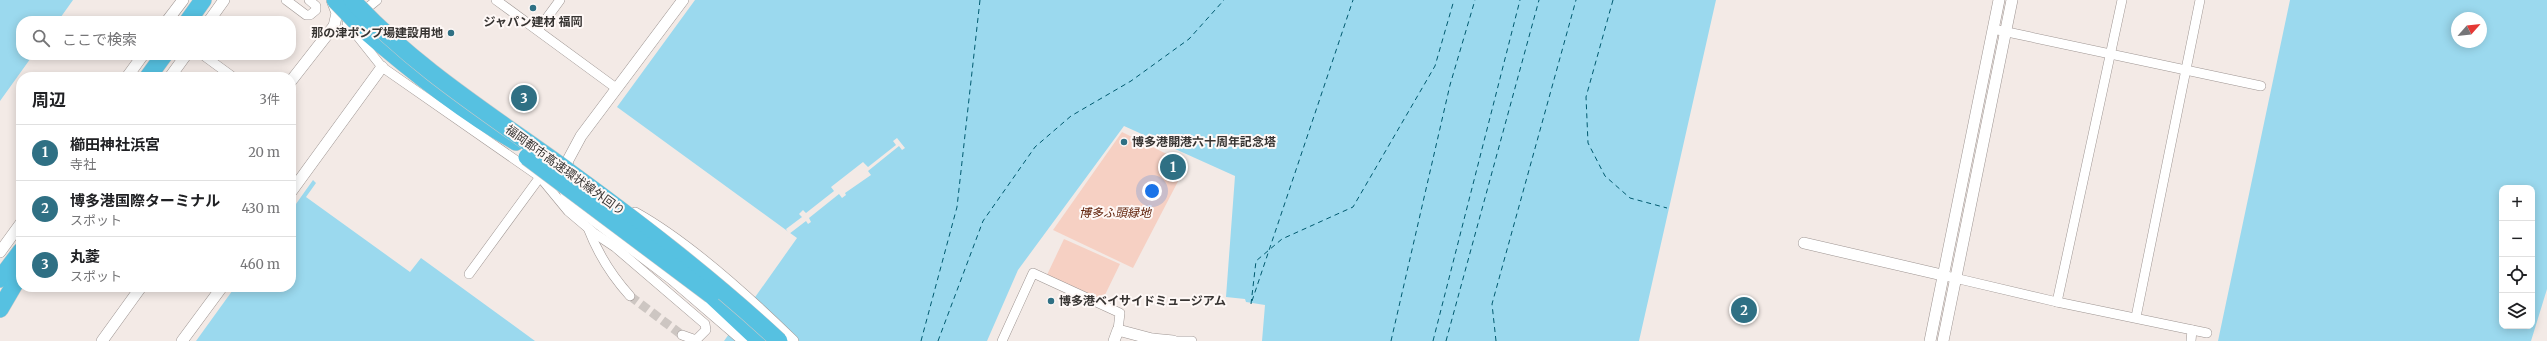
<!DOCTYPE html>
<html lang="ja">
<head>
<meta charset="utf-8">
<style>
	body { margin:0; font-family:Merriweather,"Noto Sans JP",serif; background:#f2f2f2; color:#202124 }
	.controls { position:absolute; right:12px; bottom:12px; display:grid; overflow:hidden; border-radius:8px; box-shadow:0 2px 10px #0003 }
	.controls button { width:36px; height:36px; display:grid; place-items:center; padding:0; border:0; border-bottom:1px solid #e0e0e0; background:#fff; color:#202124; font:20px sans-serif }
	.compass { position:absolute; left:2451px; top:12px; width:36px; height:36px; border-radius:50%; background:#fff; box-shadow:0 2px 10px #0003; rotate:63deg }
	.you { position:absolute; left:1152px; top:191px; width:14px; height:14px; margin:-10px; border:3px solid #fff; border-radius:50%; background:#1a73e8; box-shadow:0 0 0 6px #1a73e833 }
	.badge { display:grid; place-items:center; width:26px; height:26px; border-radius:50%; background:#2f7084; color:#fff; font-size:13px; font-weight:700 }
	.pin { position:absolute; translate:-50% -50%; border:2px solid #fff; box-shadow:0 1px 4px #0006 }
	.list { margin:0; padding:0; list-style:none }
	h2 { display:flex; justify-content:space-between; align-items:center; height:52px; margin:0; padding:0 16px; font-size:17px }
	h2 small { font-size:13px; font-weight:400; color:#757577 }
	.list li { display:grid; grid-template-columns:26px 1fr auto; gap:12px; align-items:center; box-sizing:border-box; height:56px; padding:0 16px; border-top:1px solid #e0e0e0 }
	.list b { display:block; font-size:15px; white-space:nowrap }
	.list p { margin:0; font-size:13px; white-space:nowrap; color:#757577 }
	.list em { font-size:13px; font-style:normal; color:#757577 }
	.icon { flex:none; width:22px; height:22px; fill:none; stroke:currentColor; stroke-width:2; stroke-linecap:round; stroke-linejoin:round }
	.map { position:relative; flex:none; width:2547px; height:341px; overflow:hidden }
	.search { position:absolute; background:#fff; box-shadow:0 2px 10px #0003; left:16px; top:16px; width:280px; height:44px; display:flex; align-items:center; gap:10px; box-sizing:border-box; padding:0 14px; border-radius:16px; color:#757577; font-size:15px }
	.panel { position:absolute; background:#fff; box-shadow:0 2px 10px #0003; left:16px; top:72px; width:280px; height:220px; border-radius:16px }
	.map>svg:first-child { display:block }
	.green { fill:#f6d0c3 }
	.water { fill:#9bd9ee; fill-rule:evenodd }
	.pier { fill:#f3eae6 }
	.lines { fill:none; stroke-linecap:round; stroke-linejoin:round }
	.ferry { stroke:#005a6f; stroke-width:1; stroke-dasharray:5 4; stroke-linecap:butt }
	.minor-tunnel { stroke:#cdc6c2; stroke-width:9; stroke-dasharray:9 4.5; stroke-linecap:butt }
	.minor-casing { stroke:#9e9592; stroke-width:10 }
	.tertiary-casing { stroke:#9e9592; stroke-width:12 }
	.motorway-casing { stroke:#cbcaca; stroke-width:18 }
	.minor { stroke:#fff; stroke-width:9 }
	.tertiary { stroke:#fff; stroke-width:11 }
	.motorway { stroke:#56c1e1; stroke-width:17 }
	.motorway-bridge-casing { stroke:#cbcaca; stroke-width:18; stroke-linecap:butt }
	.motorway-bridge { stroke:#56c1e1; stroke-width:17 }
	.poi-dot { fill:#2f7084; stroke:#fef8f6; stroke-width:1.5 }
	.labels { text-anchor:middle; stroke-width:4; stroke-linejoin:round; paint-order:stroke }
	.poi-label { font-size:12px; font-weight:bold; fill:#373432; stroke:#fef8f6; text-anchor:start }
	.street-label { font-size:12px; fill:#373432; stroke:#fef8f6 }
	.park-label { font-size:12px; font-style:italic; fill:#5c1c04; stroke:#fef8f6 }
</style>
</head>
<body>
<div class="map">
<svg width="2547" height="341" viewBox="0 0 2547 341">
	<rect width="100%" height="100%" fill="#f3eae6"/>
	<!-- green -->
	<g class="green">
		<polygon points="1122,132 1187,164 1133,268 1053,230"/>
		<polygon points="1064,239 1120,264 1102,301 1046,277"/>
	</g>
	<!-- water -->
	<g class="water">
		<polygon points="0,0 73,0 58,21 21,21 21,55 33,55 0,101"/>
		<polygon points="695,0 1716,0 1639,341 1262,341 1265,305 1246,302 1245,299 1226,297 1235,176 1124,126 1018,270 987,341 724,341 797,238 617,107"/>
		<path d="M2290 0H2547V289L2531 341H2218ZM2457 18H2481V42H2457ZM2502 188H2532V326H2502Z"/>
		<polygon points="313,180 316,183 306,197 410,272 421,258 535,341 196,341 235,287 291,287 291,211"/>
	</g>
	<!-- pier -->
	<polygon class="pier" points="897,138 905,148 902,150 899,146 868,171 871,175 845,193 846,195 842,198 839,194 809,218 811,222 808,224 806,221 789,234 786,229 802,217 799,214 803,210 806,213 834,191 831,187 863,162 868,167 896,145 893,141"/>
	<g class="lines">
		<!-- ferry -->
		<g class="ferry">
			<polyline points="1613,0 1586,97 1588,143 1605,176 1630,198 1667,208"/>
			<polyline points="1252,301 1353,0"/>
			<polyline points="1251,304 1256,261 1282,239 1353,207 1435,66 1454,0"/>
			<polyline points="921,341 957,207 980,0"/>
			<polyline points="938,341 983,221 1035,147 1071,116 1131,81 1189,39 1224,0"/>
			<polyline points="1391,341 1450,85 1475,0"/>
			<polyline points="1433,341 1520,0"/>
			<polyline points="1446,341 1539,0"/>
			<polyline points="1496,341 1492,304 1576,0"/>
		</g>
		<!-- minor-tunnel -->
		<polyline class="minor-tunnel" points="630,296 682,335"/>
		<defs>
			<g id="minor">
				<polyline points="286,0 306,15 310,15 316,10 316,6 309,0"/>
				<polyline points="496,0 616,88"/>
				<polyline points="361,13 377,0"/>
				<polyline points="347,23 382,67 540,177 568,211 594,233 615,247 705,324 706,330 696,340 682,335"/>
				<polyline points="1993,29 2261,86"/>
				<polyline points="538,30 560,0"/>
				<polyline points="203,55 233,77"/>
				<path d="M588 228C598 254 611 275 630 296"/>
				<polyline points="469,274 540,177"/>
				<polyline points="1942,275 2057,302 2207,333"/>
				<polyline points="2057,302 2122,0"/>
				<polyline points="2136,317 2200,0"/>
				<polyline points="1002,341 1033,273 1120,313 1118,330"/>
				<polyline points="1174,341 1192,341"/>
				<polyline points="2191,341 2192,330"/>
			</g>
			<g id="tertiary">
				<polyline points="167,21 183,0"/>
				<polyline points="209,21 224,0"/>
				<polyline points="127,77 143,55"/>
				<polyline points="170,77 186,55"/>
				<polyline points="291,81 334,26 337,13 332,0"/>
				<polyline points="570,174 567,162 581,136 683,0"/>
				<polyline points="564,188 567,197 578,208 672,279 744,341"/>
				<polyline points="291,192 382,67"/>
				<path d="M635 213C689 243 748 297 793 341"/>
				<polyline points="1804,243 1942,275"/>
				<polyline points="0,252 21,223"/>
				<polyline points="102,341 141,287"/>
				<polyline points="182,341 222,287"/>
				<polyline points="1114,341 1118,330 1152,339 1173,341"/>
				<polyline points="1930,341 1999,0"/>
				<polyline points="1943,341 2012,0"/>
			</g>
			<g id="motorway">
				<polyline points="188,21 203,0"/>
				<path d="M362 28C410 70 460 110 516 142"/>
				<polyline points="148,77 164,55"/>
				<polyline points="0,279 21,251"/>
				<polyline points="711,295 760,341"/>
				<polyline points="0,309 21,273"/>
			</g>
		</defs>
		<!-- minor casing -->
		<use href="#minor" class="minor-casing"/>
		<!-- tertiary casing -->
		<use href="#tertiary" class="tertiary-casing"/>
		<!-- motorway casing -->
		<use href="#motorway" class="motorway-casing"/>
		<!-- minor -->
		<use href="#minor" class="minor"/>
		<!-- tertiary -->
		<use href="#tertiary" class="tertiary"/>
		<!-- motorway -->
		<use href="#motorway" class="motorway"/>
		<defs>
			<g id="motorway-bridge">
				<polyline points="335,0 362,28"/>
				<path d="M352 0C412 65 486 112 557 163 634 219 709 276 779 341"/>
				<polyline points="527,157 711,295"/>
			</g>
		</defs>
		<!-- motorway-bridge casing -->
		<use href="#motorway-bridge" class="motorway-bridge-casing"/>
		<!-- motorway-bridge -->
		<use href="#motorway-bridge" class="motorway-bridge"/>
	</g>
	<!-- markers -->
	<g class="poi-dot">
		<circle cx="533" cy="8" r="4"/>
		<circle cx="451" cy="33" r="4"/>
		<circle cx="1124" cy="142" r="4"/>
		<circle cx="1051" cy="301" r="4"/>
	</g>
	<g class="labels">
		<!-- poi labels -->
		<g class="poi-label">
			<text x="533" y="26" text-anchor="middle">ジャパン建材 福岡</text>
			<text x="443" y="37" text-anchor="end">那の津ポンプ場建設用地</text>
			<text x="1132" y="146">博多港開港六十周年記念塔</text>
			<text x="1059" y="305">博多港ベイサイドミュージアム</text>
		</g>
		<!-- street labels -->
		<g class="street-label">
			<text transform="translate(565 170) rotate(36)" y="4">福岡都市高速環状線外回り</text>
		</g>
		<!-- park labels -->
		<g class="park-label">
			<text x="1115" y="217">博多ふ頭緑地</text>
		</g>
	</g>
</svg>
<div class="controls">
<button>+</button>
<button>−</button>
<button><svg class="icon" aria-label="locate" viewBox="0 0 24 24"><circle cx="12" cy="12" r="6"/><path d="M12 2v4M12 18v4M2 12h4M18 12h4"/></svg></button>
<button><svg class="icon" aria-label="layers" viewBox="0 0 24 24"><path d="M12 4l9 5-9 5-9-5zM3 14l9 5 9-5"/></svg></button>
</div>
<svg class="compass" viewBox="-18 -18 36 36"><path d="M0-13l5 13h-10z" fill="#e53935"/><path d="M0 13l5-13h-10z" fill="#757577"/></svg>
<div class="you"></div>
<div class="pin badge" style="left:1173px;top:167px">1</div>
<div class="pin badge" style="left:1744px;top:310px">2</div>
<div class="pin badge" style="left:524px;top:98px">3</div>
<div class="search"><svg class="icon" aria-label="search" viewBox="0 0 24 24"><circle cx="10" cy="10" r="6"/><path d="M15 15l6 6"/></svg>ここで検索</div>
<section class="panel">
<h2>周辺<small>3件</small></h2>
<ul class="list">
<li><span class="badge">1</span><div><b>櫛田神社浜宮</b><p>寺社</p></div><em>20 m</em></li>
<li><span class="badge">2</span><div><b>博多港国際ターミナル</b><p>スポット</p></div><em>430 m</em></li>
<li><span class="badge">3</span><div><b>丸菱</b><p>スポット</p></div><em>460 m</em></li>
</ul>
</section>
</div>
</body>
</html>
